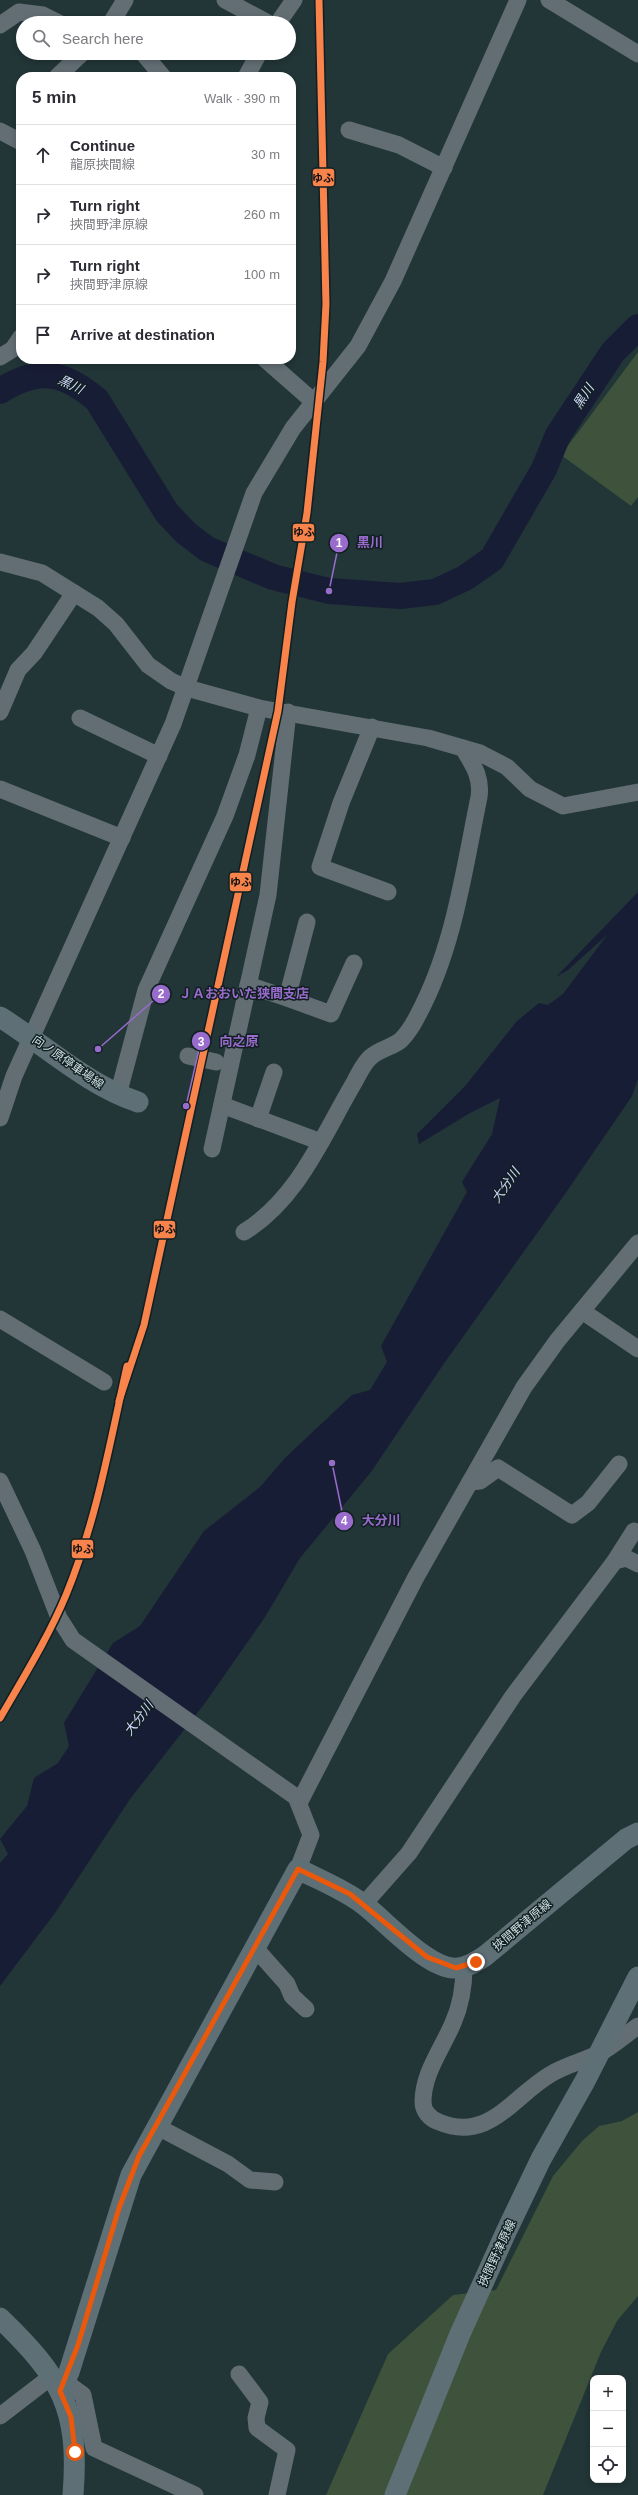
<!DOCTYPE html>
<html lang="en">
<head>
<meta charset="utf-8">
<style>
	body { margin:0; font-family:Helvetica,"Noto Sans JP",sans-serif; background:#f2f2f3; color:#2b2b33 }
	.controls { position:absolute; right:12px; bottom:12px; display:grid; overflow:hidden; border-radius:8px; box-shadow:0 2px 6px #0003 }
	.controls button { width:36px; height:36px; display:grid; place-items:center; padding:0; border:0; border-bottom:1px solid #e1e1e2; background:#fff; color:#2b2b33; font:20px sans-serif }
	.stop { position:absolute; width:12px; height:12px; margin:-9px; border:3px solid #ea580c; border-radius:50%; background:#fff }
	.stop.end { background:#ea580c; border-color:#fff; box-shadow:0 1px 4px #0008 }
	.list { margin:0; padding:0; list-style:none }
	h2 { display:flex; justify-content:space-between; align-items:center; height:52px; margin:0; padding:0 16px; font-size:17px }
	h2 small { font-size:13px; font-weight:400; color:#7c7c81 }
	.list li { display:grid; grid-template-columns:26px 1fr auto; gap:12px; align-items:center; box-sizing:border-box; height:60px; padding:0 16px; border-top:1px solid #e1e1e2 }
	.list b { display:block; font-size:15px; white-space:nowrap }
	.list p { margin:0; font-size:13px; white-space:nowrap; color:#7c7c81 }
	.list em { font-size:13px; font-style:normal; color:#7c7c81 }
	.icon { flex:none; width:22px; height:22px; fill:none; stroke:currentColor; stroke-width:2; stroke-linecap:round; stroke-linejoin:round }
	.map { position:relative; flex:none; width:638px; height:2495px; overflow:hidden }
	.search { position:absolute; background:#fff; box-shadow:0 2px 6px #0003; left:16px; top:16px; width:280px; height:44px; display:flex; align-items:center; gap:10px; box-sizing:border-box; padding:0 14px; border-radius:22px; color:#7c7c81; font-size:15px }
	.panel { position:absolute; background:#fff; box-shadow:0 2px 6px #0003; left:16px; top:72px; width:280px; height:292px; border-radius:16px }
	.map>svg:first-child { display:block }
	.green { fill:#3e523c }
	.water { fill:#181d36 }
	.lines { fill:none; stroke-linecap:round; stroke-linejoin:round }
	.river { stroke:#181d36; stroke-width:26 }
	.minor { stroke:#626e74; stroke-width:17 }
	.major { stroke:#5e6f75; stroke-width:21 }
	.rail-1-casing { stroke:#111f22; stroke-width:10 }
	.rail-1 { stroke:#f8844c; stroke-width:7 }
	.route { stroke:#ea580c; stroke-width:5 }
	.labels { text-anchor:middle; stroke-width:3; stroke-linejoin:round; paint-order:stroke }
	.street-label { font-size:12px; fill:#cfe1e4; stroke:#111f22 }
	.water-label { font-size:13px; font-style:italic; fill:#d1d9fc; stroke:#111f22 }
	.leader { fill:none; stroke:#986bcc; stroke-width:1.5 }
	.callout-dot { fill:#986bcc; stroke:#111f22; stroke-width:1.5 }
	.mark-label { font-size:12px; text-anchor:middle; font-weight:bold; fill:#fff }
	.callout-label { font-size:13px; text-anchor:middle; font-weight:bold; fill:#986bcc; stroke:#111f22; stroke-width:3; stroke-linejoin:round; paint-order:stroke }
	.line-badge { stroke:#111f22; stroke-width:1.5 }
	.pale-badge-label { font-size:11px; text-anchor:middle; font-weight:bold; fill:#111 }
</style>
</head>
<body>
<div class="map">
<svg width="638" height="2495" viewBox="0 0 638 2495">
	<rect width="100%" height="100%" fill="#223537"/>
	<!-- green -->
	<g class="green">
		<polygon points="638,352 638,497 631,506 561,455"/>
		<polygon points="638,2112 638,2296 617,2321 601,2352 543,2495 326,2495 388,2354 453,2295 496,2290 553,2176 582,2141 599,2126 622,2121"/>
	</g>
	<!-- water -->
	<polygon class="water" points="638,892 638,1079 632,1096 565,1194 445,1362 371,1472 300,1558 265,1617 205,1703 130,1799 55,1913 0,1986 0,1863 8,1854 0,1839 27,1806 34,1778 58,1763 69,1746 64,1723 113,1643 140,1626 204,1531 260,1487 286,1457 352,1395 370,1390 387,1362 381,1346 467,1192 462,1182 492,1134 500,1098 470,1113 419,1144 417,1134 466,1085 517,1021 539,1003 548,1005 563,994 607,935 568,970 556,977"/>
	<g class="lines">
		<!-- river -->
		<path class="river" d="M0 391C38 367 63 371 97 400L167 513 186 533 207 549 273 577 329 591 400 596 435 592 465 578 492 559 544 469 558 435 613 352 638 327"/>
		<!-- minor -->
		<g class="minor">
			<polyline points="225,0 268,23"/>
			<polyline points="549,0 638,54"/>
			<polyline points="111,23 125,0"/>
			<polyline points="278,23 294,0"/>
			<polyline points="0,25 19,12 43,15 59,23"/>
			<polyline points="143,53 163,77"/>
			<polyline points="57,77 82,53"/>
			<polyline points="246,77 259,53"/>
			<polyline points="349,130 399,145 444,168"/>
			<polyline points="0,131 21,142"/>
			<polyline points="0,357 13,349 21,337"/>
			<polyline points="265,359 314,402"/>
			<polyline points="0,562 42,573 98,608 116,624 148,665 171,681 187,688 259,708 428,738 480,753 507,767 530,789 563,806 638,792"/>
			<polyline points="0,712 18,670 34,653 74,593"/>
			<polyline points="80,718 159,756"/>
			<polyline points="372,727 341,803 320,867 388,892"/>
			<polyline points="0,789 122,838"/>
			<polyline points="248,985 287,998 307,922"/>
			<polyline points="287,998 331,1014 354,963"/>
			<polyline points="188,1056 216,1062"/>
			<polyline points="118,1095 146,990 225,816 247,755 259,708"/>
			<polyline points="222,1105 321,1142"/>
			<polyline points="0,1118 14,1076 173,724 254,493 293,428 358,346 393,281 518,0"/>
			<polyline points="258,1119 274,1072"/>
			<polyline points="212,1149 268,895 288,712"/>
			<path d="M244 1232C299 1198 323 1135 355 1081 359 1073 365 1061 372 1056 380 1049 393 1047 401 1040 407 1034 414 1023 418 1015 454 948 464 870 479 797 482 777 473 765 463 748"/>
			<polyline points="582,1311 638,1349"/>
			<polyline points="0,1319 104,1382"/>
			<polyline points="0,1481 33,1551 59,1618 73,1640 296,1797 311,1835 298,1869"/>
			<polyline points="470,1482 480,1481 498,1468 572,1515 588,1503 619,1464"/>
			<polyline points="615,1561 634,1531"/>
			<polyline points="299,1803 416,1577 524,1387 557,1341 638,1243"/>
			<polyline points="364,1904 409,1853 513,1696 615,1561 626,1558 638,1564"/>
			<polyline points="255,1948 287,1984 292,1996 306,2009"/>
			<path d="M464 1967C464 1987 461 2005 453 2023 442 2049 423 2073 423 2102 423 2111 430 2119 439 2122 489 2143 513 2096 551 2074 566 2065 583 2061 598 2054 612 2047 625 2035 638 2026"/>
			<polyline points="156,2126 228,2164 250,2180 275,2182"/>
			<polyline points="239,2374 260,2402 256,2418 257,2428 287,2450 277,2495"/>
			<polyline points="65,2382 83,2395 94,2448 195,2495"/>
			<polyline points="0,2416 52,2376"/>
		</g>
		<!-- major -->
		<g class="major">
			<path d="M0 1017C45 1045 87 1085 138 1102"/>
			<path d="M0 2318C61 2377 80 2408 73 2495"/>
			<path d="M60 2391 69 2372 131 2175 298 1869C320 1880 343 1889 363 1904 385 1920 429 1971 458 1968 468 1967 476 1962 485 1956L626 1839 638 1833"/>
			<polyline points="395,2495 460,2334 506,2232 541,2159 585,2081 638,1977"/>
		</g>
		<defs>
			<g id="rail-1">
				<polyline points="119,1401 144,1325 278,711 292,602 307,513 323,362 326,304 319,0"/>
				<path d="M0 1718C23 1678 48 1638 66 1595 96 1522 110 1443 127 1366"/>
			</g>
		</defs>
		<!-- rail-1 casing -->
		<use href="#rail-1" class="rail-1-casing"/>
		<!-- rail-1 -->
		<use href="#rail-1" class="rail-1"/>
	</g>
	<g class="lines">
		<!-- route -->
		<polyline class="route" points="75,2452 71,2417 60,2391 78,2345 119,2208 139,2156 298,1869 350,1894 427,1957 456,1968 476,1962"/>
	</g>
	<g class="labels">
		<!-- street labels -->
		<g class="street-label">
			<text transform="translate(68 1062) rotate(35)" y="4">向ノ原停車場線</text>
			<text transform="translate(522 1925) rotate(-40)" y="4">挾間野津原線</text>
			<text transform="translate(497 2253) rotate(-65)" y="4">挾間野津原線</text>
		</g>
		<!-- water labels -->
		<g class="water-label">
			<text transform="translate(71 384) rotate(26)" y="5">黒川</text>
			<text transform="translate(583 396) rotate(-57)" y="5">黒川</text>
			<text transform="translate(505 1185) rotate(-55)" y="5">大分川</text>
			<text transform="translate(138 1718) rotate(-53)" y="5">大分川</text>
		</g>
	</g>
	<!-- callouts -->
	<path class="leader" d="M329 591L339 543M98 1049L161 994M186 1106L201 1041M332 1463L344 1521"/>
	<g class="callout-dot">
		<circle cx="329" cy="591" r="4"/>
		<circle cx="98" cy="1049" r="4"/>
		<circle cx="186" cy="1106" r="4"/>
		<circle cx="332" cy="1463" r="4"/>
		<circle cx="339" cy="543" r="10"/>
		<circle cx="161" cy="994" r="10"/>
		<circle cx="201" cy="1041" r="10"/>
		<circle cx="344" cy="1521" r="10"/>
	</g>
	<g class="mark-label">
		<text x="339" y="547">1</text>
		<text x="161" y="998">2</text>
		<text x="201" y="1046">3</text>
		<text x="344" y="1525">4</text>
	</g>
	<g class="callout-label">
		<text x="370" y="547">黒川</text>
		<text x="244" y="998">ＪＡおおいた狭間支店</text>
		<text x="239" y="1046">向之原</text>
		<text x="381" y="1525">大分川</text>
	</g>
	<g class="line-badge">
		<rect x="312" y="168" width="23" height="19" rx="4" fill="#f8844c"/>
		<rect x="292" y="523" width="23" height="19" rx="4" fill="#f8844c"/>
		<rect x="229" y="872" width="23" height="20" rx="4" fill="#f8844c"/>
		<rect x="153" y="1220" width="23" height="19" rx="4" fill="#f8844c"/>
		<rect x="71" y="1539" width="23" height="20" rx="4" fill="#f8844c"/>
	</g>
	<g class="pale-badge-label">
		<text x="323" y="182">ゆふ</text>
		<text x="304" y="536">ゆふ</text>
		<text x="241" y="886">ゆふ</text>
		<text x="165" y="1233">ゆふ</text>
		<text x="83" y="1553">ゆふ</text>
	</g>
</svg>
<div class="controls">
<button>+</button>
<button>−</button>
<button><svg class="icon" aria-label="locate" viewBox="0 0 24 24"><circle cx="12" cy="12" r="6"/><path d="M12 2v4M12 18v4M2 12h4M18 12h4"/></svg></button>
</div>
<div class="stop" style="left:75px;top:2452px"></div>
<div class="stop end" style="left:476px;top:1962px"></div>
<div class="search"><svg class="icon" aria-label="search" viewBox="0 0 24 24"><circle cx="10" cy="10" r="6"/><path d="M15 15l6 6"/></svg>Search here</div>
<section class="panel">
<h2>5 min<small>Walk · 390 m</small></h2>
<ul class="list">
<li><svg class="icon" aria-label="ahead" viewBox="0 0 24 24"><path d="M12 20V5M6 11l6-6 6 6"/></svg><div><b>Continue</b><p>龍原挾間線</p></div><em>30 m</em></li>
<li><svg class="icon" aria-label="right" viewBox="0 0 24 24"><path d="M7 20v-9h11M14 6l5 5-5 5"/></svg><div><b>Turn right</b><p>挾間野津原線</p></div><em>260 m</em></li>
<li><svg class="icon" aria-label="right" viewBox="0 0 24 24"><path d="M7 20v-9h11M14 6l5 5-5 5"/></svg><div><b>Turn right</b><p>挾間野津原線</p></div><em>100 m</em></li>
<li><svg class="icon" aria-label="arrive" viewBox="0 0 24 24"><path d="M6 21V4h12l-3 4 3 4H6"/></svg><div><b>Arrive at destination</b></div></li>
</ul>
</section>
</div>
</body>
</html>
